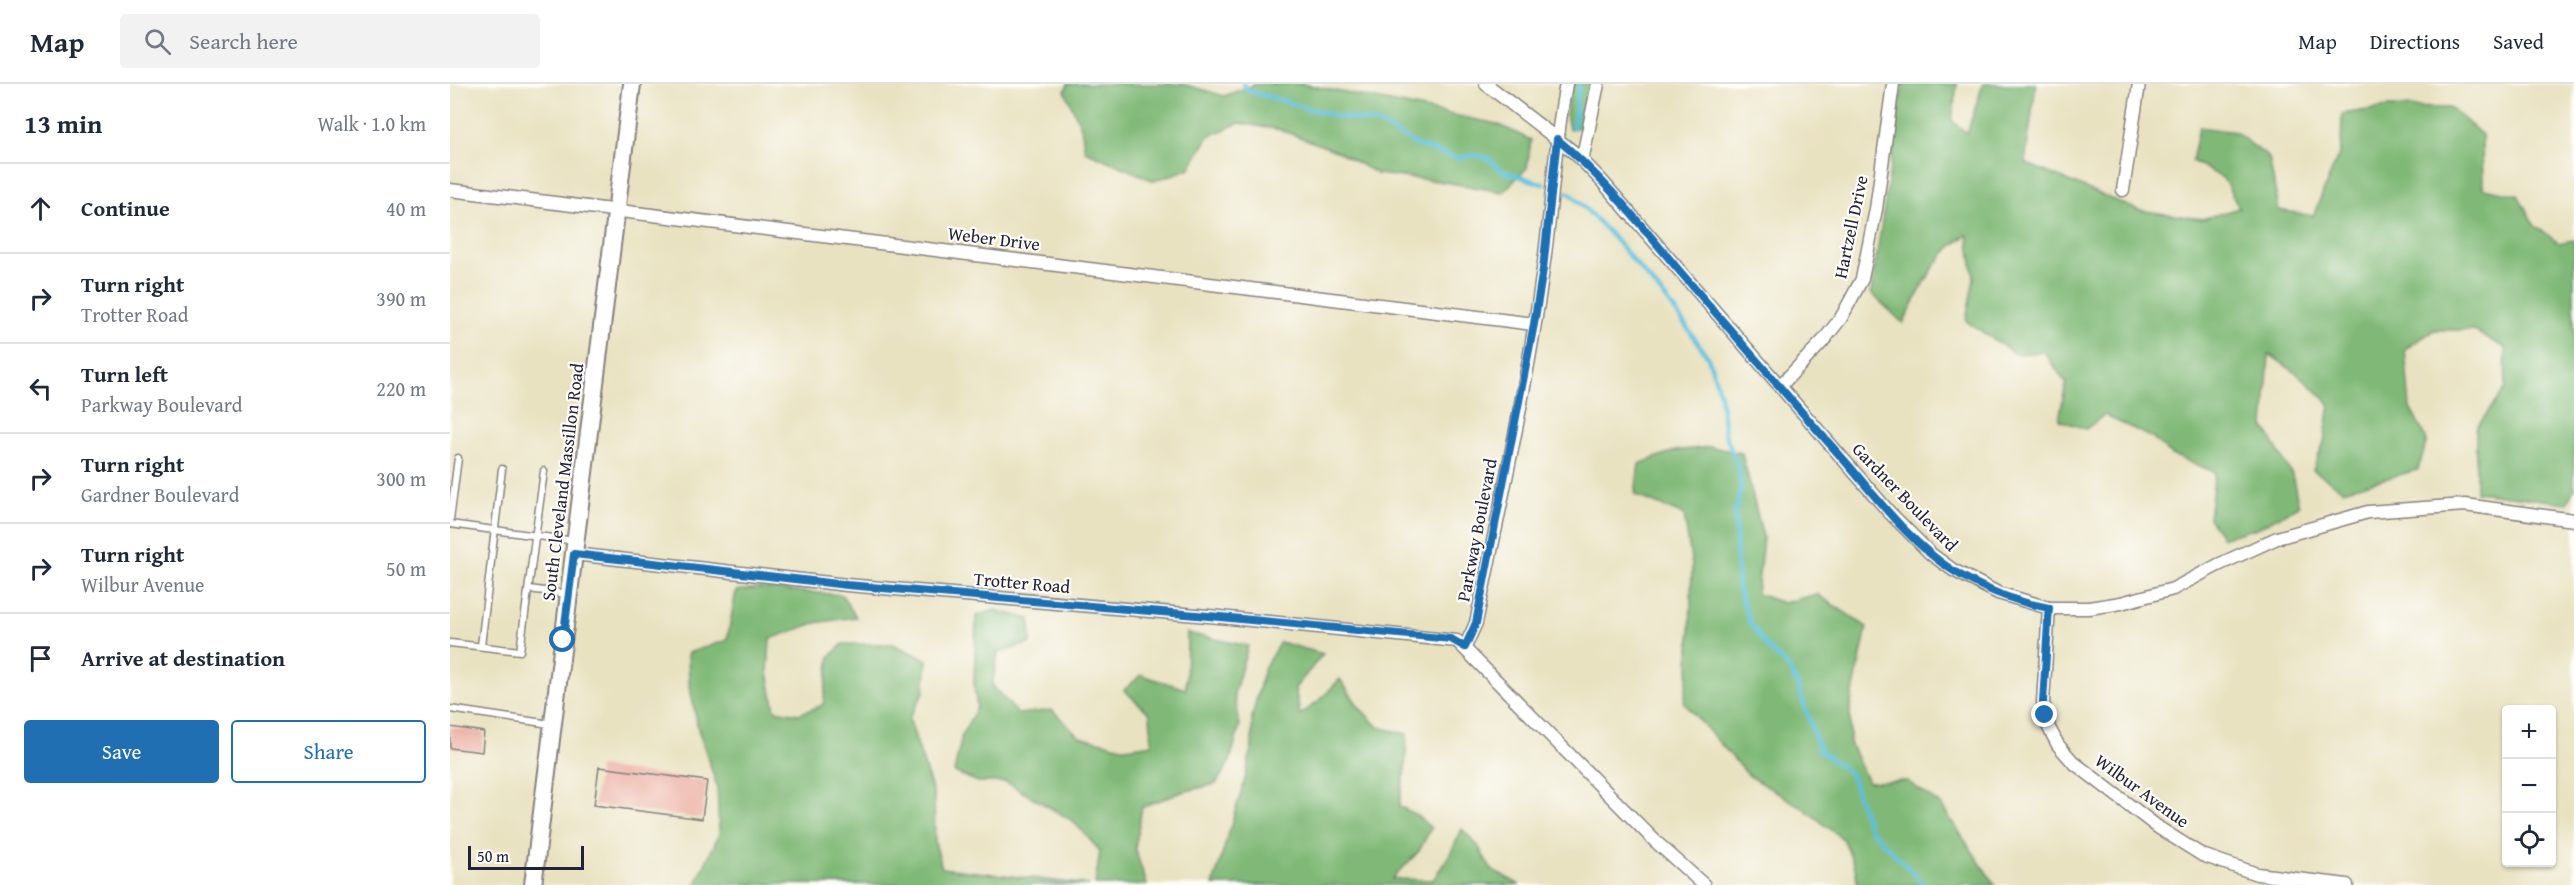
<!DOCTYPE html>
<html lang="en">
<head>
<meta charset="utf-8">
<style>
	body { margin:0; font-family:"Gentium Book Plus",serif; background:#f2f2f3; color:#1f2937 }
	.controls { position:absolute; right:18px; bottom:18px; display:grid; overflow:hidden; border-radius:6px; box-shadow:0 2px 4px #0004 }
	.controls button { width:54px; height:54px; display:grid; place-items:center; padding:0; border:0; border-bottom:2px solid #e0e1e3; background:#fff; color:#1f2937; font:30px sans-serif }
	.scale { position:absolute; left:18px; bottom:15px; width:116px; box-sizing:border-box; padding-left:6px; border:3px solid #22223b; border-top:0; font-size:16px; line-height:21px; white-space:nowrap; color:#22223b; -webkit-text-stroke:4px #fdfcf7; paint-order:stroke }
	.stop { position:absolute; width:18px; height:18px; margin:-14px; border:4px solid #1f6fb2; border-radius:50%; background:#fff }
	.stop.end { background:#1f6fb2; border-color:#fff; box-shadow:0 2px 6px #0008 }
	.list { margin:0; padding:0; list-style:none }
	h2 { display:flex; justify-content:space-between; align-items:center; height:78px; margin:0; padding:0 24px; font-size:26px }
	h2 small { font-size:20px; font-weight:400; color:#747a83 }
	.list li { display:grid; grid-template-columns:39px 1fr auto; gap:18px; align-items:center; box-sizing:border-box; height:90px; padding:0 24px; border-top:2px solid #e0e1e3 }
	.list b { display:block; font-size:22px; white-space:nowrap }
	.list p { margin:0; font-size:20px; white-space:nowrap; color:#747a83 }
	.list em { font-size:20px; font-style:normal; color:#747a83 }
	.actions { display:flex; gap:12px; padding:18px 24px }
	.actions a { flex:1; padding:14px 0; border:2px solid #1f6fb2; border-radius:6px; text-align:center; font-size:21px; color:#1f6fb2 }
	.actions .main { background:#1f6fb2; color:#fff }
	.icon { flex:none; width:33px; height:33px; fill:none; stroke:currentColor; stroke-width:2; stroke-linecap:round; stroke-linejoin:round }
	.map { position:relative; flex:none; width:2124px; height:801px; overflow:hidden }
	header { display:flex; align-items:center; gap:36px; box-sizing:border-box; height:84px; padding:0 30px; background:#fff; border-bottom:2px solid #e0e1e3 }
	header strong { font-size:28px }
	nav { display:flex; gap:33px; margin-inline-start:auto; font-size:21px }
	.search { width:420px; height:54px; background:#f2f2f3; display:flex; align-items:center; gap:15px; box-sizing:border-box; padding:0 21px; border-radius:6px; color:#747a83; font-size:22px }
	main { display:flex }
	aside { flex:1; background:#fff }
	.map>svg:first-child { display:block }
	.forest { fill:#80b977; stroke:#516e59; stroke-width:1.5 }
	.lines { fill:none; stroke-linecap:round; stroke-linejoin:round }
	.stream { stroke:#5dc0dc; stroke-width:4.5 }
	.building { fill:#ebab9f }
	.service-casing { stroke:#86827e; stroke-width:9 }
	.minor-casing { stroke:#86827e; stroke-width:15 }
	.secondary-casing { stroke:#86827e; stroke-width:20 }
	.service { stroke:#fff; stroke-width:6 }
	.minor { stroke:#fff; stroke-width:12 }
	.secondary { stroke:#fff; stroke-width:16 }
	.route { stroke:#1f6fb2; stroke-width:8 }
	.labels { text-anchor:middle; stroke-width:4.5; stroke-linejoin:round; paint-order:stroke }
	.street-label { font-size:18px; fill:#22223b; stroke:#fdfcf7 }
</style>
</head>
<body>
<header>
<strong>Map</strong>
<div class="search"><svg class="icon" aria-label="search" viewBox="0 0 24 24"><circle cx="10" cy="10" r="6"/><path d="M15 15l6 6"/></svg>Search here</div>
<nav><a>Map</a><a>Directions</a><a>Saved</a></nav>
</header>
<main>
<aside>
<h2>13 min<small>Walk · 1.0 km</small></h2>
<ul class="list">
<li><svg class="icon" aria-label="ahead" viewBox="0 0 24 24"><path d="M12 20V5M6 11l6-6 6 6"/></svg><div><b>Continue</b></div><em>40 m</em></li>
<li><svg class="icon" aria-label="right" viewBox="0 0 24 24"><path d="M7 20v-9h11M14 6l5 5-5 5"/></svg><div><b>Turn right</b><p>Trotter Road</p></div><em>390 m</em></li>
<li><svg class="icon" aria-label="left" viewBox="0 0 24 24"><path d="M17 20v-9H6M10 6l-5 5 5 5"/></svg><div><b>Turn left</b><p>Parkway Boulevard</p></div><em>220 m</em></li>
<li><svg class="icon" aria-label="right" viewBox="0 0 24 24"><path d="M7 20v-9h11M14 6l5 5-5 5"/></svg><div><b>Turn right</b><p>Gardner Boulevard</p></div><em>300 m</em></li>
<li><svg class="icon" aria-label="right" viewBox="0 0 24 24"><path d="M7 20v-9h11M14 6l5 5-5 5"/></svg><div><b>Turn right</b><p>Wilbur Avenue</p></div><em>50 m</em></li>
<li><svg class="icon" aria-label="arrive" viewBox="0 0 24 24"><path d="M6 21V4h12l-3 4 3 4H6"/></svg><div><b>Arrive at destination</b></div></li>
</ul>
<div class="actions"><a class="main">Save</a><a>Share</a></div>
</aside>
<div class="map">
<svg width="2124" height="801" viewBox="0 0 2124 801">
	<rect width="100%" height="100%" fill="#fdfcf7"/>
	<filter id="ink" filterUnits="userSpaceOnUse"><feTurbulence type="fractalNoise" baseFrequency=".0167" numOctaves="2"/><feDisplacementMap in="SourceGraphic" scale="12" xChannelSelector="R" yChannelSelector="G"/><feConvolveMatrix kernelMatrix="1 2 1 2 8 2 1 2 1" color-interpolation-filters="sRGB"/></filter>
	<filter id="wash" filterUnits="userSpaceOnUse"><feTurbulence type="fractalNoise" baseFrequency=".008" numOctaves="4" result="noise"/><feDisplacementMap in="SourceGraphic" scale="24" xChannelSelector="R" yChannelSelector="G"/><feGaussianBlur stdDeviation="1.35" result="paint"/><feColorMatrix in="noise" values="0 0 0 0 0 0 0 0 0 0 0 0 0 0 0 0 0 1.4 0 .05"/><feComposite in="paint" operator="in"/></filter>
	<g filter="url(#wash)">
		<rect width="100%" height="100%" fill="#e9e2c1"/>
		<!-- forest -->
		<g class="forest">
			<polygon points="618,0 733,0 774,12 806,0 853,0 1047,40 1081,56 1077,84 1053,108 988,97 927,90 889,68 831,46 789,39 759,52 739,85 704,97 635,67 631,43 615,7"/>
			<polygon points="1122,0 1142,0 1131,43 1119,45 1116,30"/>
			<path d="M1453 0H1507L1502 37 1517 49 1533 0H1586L1575 79 1688 126 1752 135 1789 124 1773 94 1742 77 1749 43 1785 48 1819 74 1829 126 1863 132 1891 65 1892 30 1938 23 2001 24 2032 51 2033 104 2068 111 2085 142 2109 159 2124 156V405L2117 419 2026 408V344L2056 304 2055 264 2023 246H1984L1955 265 1960 324 1977 356 1968 386 1893 406 1863 386 1874 358 1880 320 1850 292 1819 270 1814 342 1842 391 1849 422 1807 444 1772 454 1759 434 1765 388 1722 371 1701 353 1654 331 1636 345 1609 336 1616 299 1594 268 1565 270 1516 237 1524 194 1518 151C1486 166 1470 209 1453 239L1421 209Z"/>
			<polygon points="1260,363 1292,369 1313,453 1307,510 1333,519 1367,510 1417,543 1400,623 1400,659 1418,698 1457,697 1491,721 1545,801 1407,801 1406,787 1394,756 1353,724 1298,691 1234,619 1239,583 1242,482 1234,431 1185,411 1189,380 1224,367"/>
			<polygon points="310,504 392,511 406,533 365,539 320,555 318,588 325,626 349,630 373,621 380,572 393,560 443,560 477,576 474,608 459,634 484,712 485,758 492,784 639,801 246,800 269,750 267,702 248,645 239,598 238,569 277,556 286,507"/>
			<polygon points="545,526 580,535 581,559 548,569 542,601 568,630 602,626 629,652 676,664 702,660 700,630 674,606 691,591 736,605 737,549 798,562 784,610 790,641 780,677 766,700 732,708 692,723 685,765 697,801 645,801 650,767 623,737 556,698 528,698 504,688 512,651 527,623 524,602 526,532"/>
			<polygon points="830,558 873,570 845,604 850,631 870,616 890,595 909,623 928,643 957,650 955,685 949,722 966,731 981,744 969,767 942,795 983,796 1000,770 1012,745 1028,762 1041,785 1070,801 763,801 795,695 802,662 802,633 814,584"/>
		</g>
		<g class="lines">
			<!-- stream -->
			<g class="stream">
				<polyline points="793,0 799,7 881,31 928,39 967,61 1007,74 1024,71 1038,74 1050,86 1093,100"/>
				<polyline points="1123,44 1129,0"/>
				<polyline points="1110,106 1121,110 1163,153 1218,217 1258,273 1270,310 1275,349 1289,386 1291,405 1285,428 1288,504 1300,539 1317,563 1339,584 1347,600 1370,667 1400,689 1419,744 1475,801"/>
			</g>
		</g>
		<g id="blocks">
			<!-- building -->
			<g class="building">
				<polygon points="0,643 34,648 32,668 0,664"/>
				<polygon points="149,683 257,697 252,735 144,721"/>
			</g>
		</g>
	</g>
	<g filter="url(#ink)">
		<use href="#blocks" fill-opacity="0" stroke="#86827e" stroke-width="1.5"/>
		<g class="lines">
			<defs>
				<g id="service">
					<polyline points="0,436 8,374"/>
					<polyline points="0,440 125,457"/>
					<polyline points="79,505 117,510"/>
					<polyline points="0,559 70,567 94,387"/>
					<polyline points="31,562 52,385"/>
					<polyline points="0,625 100,640"/>
				</g>
				<g id="minor">
					<polyline points="1036,0 1126,70 1151,96 1439,428 1481,470 1503,486 1548,509 1599,524 1639,524 1671,519 1723,505 1768,481 1827,454 1918,428 2015,421 2124,436"/>
					<polyline points="1132,77 1148,0"/>
					<polyline points="0,106 1084,240"/>
					<polyline points="1673,106 1689,0"/>
					<polyline points="1330,302 1373,257 1391,234 1412,195 1426,125 1443,0"/>
					<polyline points="124,470 397,501 770,533 1007,557 1205,757 1254,801"/>
					<polyline points="1599,524 1593,618 1599,644 1608,661 1623,678 1709,744 1752,771 1807,790 1897,801"/>
					<path d="M1015 563 1026 539C1050 422 1077 304 1093 185 1102 124 1104 61 1116 0"/>
				</g>
				<polyline id="secondary" points="83,801 182,0"/>
			</defs>
			<!-- service casing -->
			<use href="#service" class="service-casing"/>
			<!-- minor casing -->
			<use href="#minor" class="minor-casing"/>
			<!-- secondary casing -->
			<use href="#secondary" class="secondary-casing"/>
			<!-- service -->
			<use href="#service" class="service"/>
			<!-- minor -->
			<use href="#minor" class="minor"/>
			<!-- secondary -->
			<use href="#secondary" class="secondary"/>
		</g>
	</g>
	<g class="lines" filter="url(#ink)">
		<!-- route -->
		<path class="route" d="M113 556 124 470 397 501 770 533 1001 555 1015 563 1026 539 1084 240 1093 185 1107 55C1152 92 1189 139 1227 184 1282 248 1338 313 1394 376 1427 414 1460 459 1502 486 1531 504 1566 518 1599 524L1593 618 1595 631"/>
	</g>
	<g class="labels">
		<!-- street labels -->
		<g class="street-label">
			<text transform="translate(1401 143) rotate(-78)" y="6">Hartzell Drive</text>
			<text transform="translate(544 155) rotate(7)" y="6">Weber Drive</text>
			<text transform="translate(113 398) rotate(-83)" y="6">South Cleveland Massillon Road</text>
			<text transform="translate(1455 413) rotate(46)" y="6">Gardner Boulevard</text>
			<text transform="translate(1027 446) rotate(-79)" y="6">Parkway Boulevard</text>
			<text transform="translate(572 499) rotate(5)" y="6">Trotter Road</text>
			<text transform="translate(1692 707) rotate(36)" y="6">Wilbur Avenue</text>
		</g>
	</g>
</svg>
<div class="controls">
<button>+</button>
<button>−</button>
<button><svg class="icon" aria-label="locate" viewBox="0 0 24 24"><circle cx="12" cy="12" r="6"/><path d="M12 2v4M12 18v4M2 12h4M18 12h4"/></svg></button>
</div>
<div class="scale">50 m</div>
<div class="stop" style="left:113px;top:556px"></div>
<div class="stop end" style="left:1595px;top:631px"></div>
</div>
</main>
</body>
</html>
